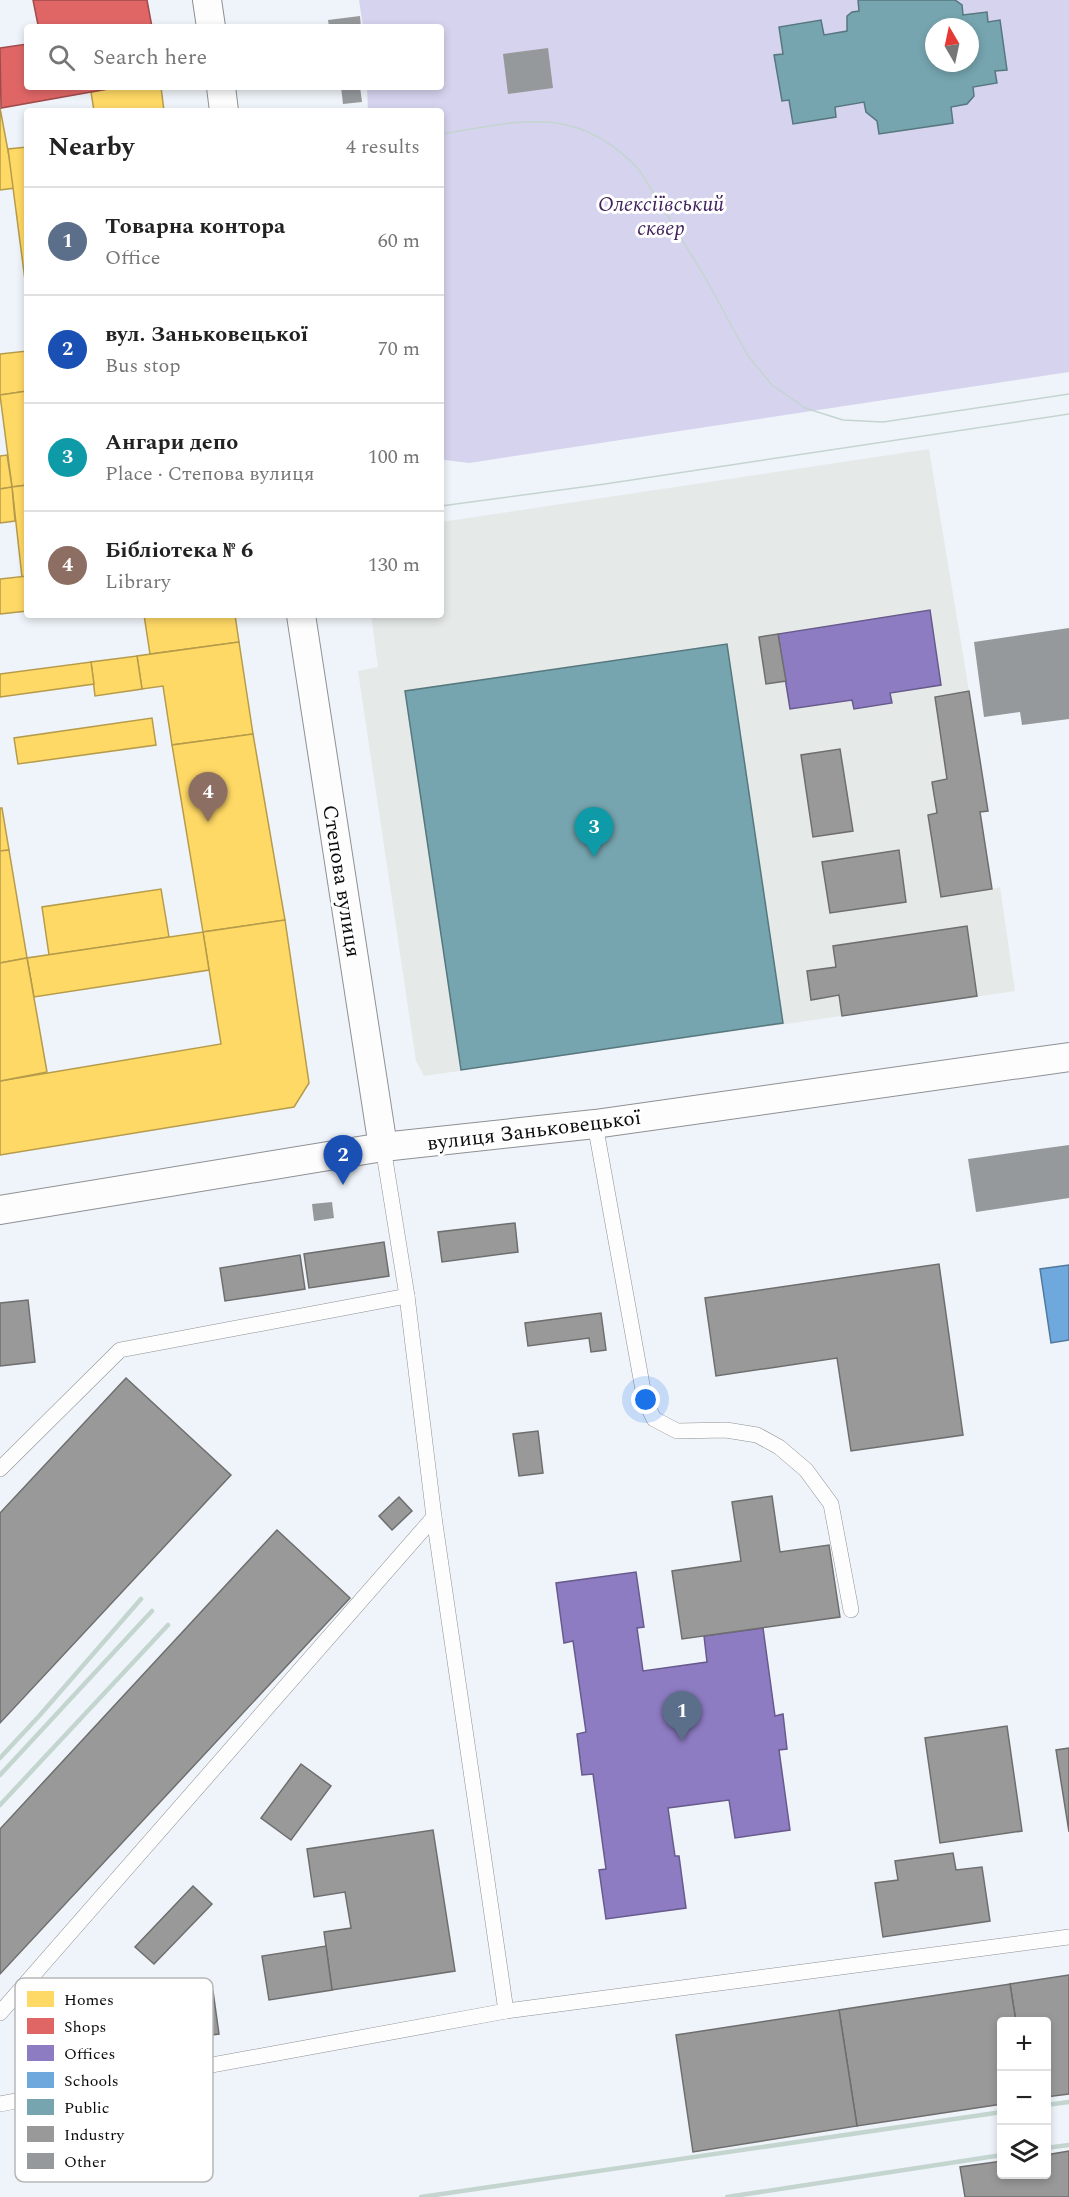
<!DOCTYPE html>
<html lang="en">
<head>
<meta charset="utf-8">
<style>
	body { margin:0; font-family:Spectral,serif; background:#f6f6f6; color:#222 }
	.controls { position:absolute; right:18px; bottom:18px; display:grid; overflow:hidden; border-radius:6px; box-shadow:0 3px 9px #0003 }
	.controls button { width:54px; height:54px; display:grid; place-items:center; padding:0; border:0; border-bottom:2px solid #e0e0e0; background:#fff; color:#222; font:30px sans-serif }
	.compass { position:absolute; left:925px; top:18px; width:54px; height:54px; border-radius:50%; background:#fff; box-shadow:0 3px 9px #0003; rotate:351deg }
	.you { position:absolute; left:646px; top:1400px; width:21px; height:21px; margin:-15px; border:4px solid #fff; border-radius:50%; background:#1a73e8; box-shadow:0 0 0 9px #1a73e833 }
	.badge { display:grid; place-items:center; width:39px; height:39px; border-radius:50%; background:#5b5d5f; color:#fff; font-size:20px; font-weight:700 }
	.pin { position:absolute; translate:-50% -50px; filter:drop-shadow(0 2px 3px #0008) }
	.pin::after { content:''; position:absolute; top:32px; width:21px; height:18px; background:inherit; clip-path:polygon(0 0,100% 0,50% 100%) }
	.list { margin:0; padding:0; list-style:none }
	h2 { display:flex; justify-content:space-between; align-items:center; height:78px; margin:0; padding:0 24px; font-size:26px }
	h2 small { font-size:20px; font-weight:400; color:#767676 }
	.list li { display:grid; grid-template-columns:39px 1fr auto; gap:18px; align-items:center; box-sizing:border-box; height:108px; padding:0 24px; border-top:2px solid #e0e0e0 }
	.list b { display:block; font-size:22px; white-space:nowrap }
	.list p { margin:0; font-size:20px; white-space:nowrap; color:#767676 }
	.list em { font-size:20px; font-style:normal; color:#767676 }
	.icon { flex:none; width:33px; height:33px; fill:none; stroke:currentColor; stroke-width:2; stroke-linecap:round; stroke-linejoin:round }
	.map { position:relative; flex:none; width:1069px; height:2197px; overflow:hidden }
	.search { position:absolute; background:#fff; box-shadow:0 3px 9px #0003; left:24px; top:24px; width:420px; height:66px; display:flex; align-items:center; gap:15px; box-sizing:border-box; padding:0 21px; border-radius:6px; color:#767676; font-size:22px }
	.panel { position:absolute; background:#fff; box-shadow:0 3px 9px #0003; left:24px; top:108px; width:420px; height:510px; border-radius:6px }
	.map>svg:first-child { display:block }
	.industrial { fill:#e5e9e8 }
	.green { fill:#d6d3ee; fill-rule:evenodd }
	.homes { fill:#ffd966; stroke:#b69b4b; stroke-width:1.5 }
	.shops { fill:#e06666; stroke:#a04b4b; stroke-width:1.5 }
	.offices { fill:#8e7cc3; stroke:#675a8c; stroke-width:1.5 }
	.schools { fill:#6fa8dc; stroke:#51799d; stroke-width:1.5 }
	.public { fill:#76a5af; stroke:#56777e; stroke-width:1.5; fill-rule:evenodd }
	.industry { fill:#999; stroke:#6e6e6e; stroke-width:1.5 }
	.building { fill:#95999c }
	.lines { fill:none; stroke-linecap:round; stroke-linejoin:round }
	.lane-casing { stroke:#8e9093; stroke-width:16 }
	.street-casing { stroke:#8e9093; stroke-width:30 }
	.lane { stroke:#fdfdfe; stroke-width:15 }
	.street { stroke:#fdfdfe; stroke-width:28 }
	.tram { stroke:#c4d5d0; stroke-width:1.5 }
	.rail { stroke:#c4d5d0; stroke-width:4.5 }
	.labels { text-anchor:middle; stroke-width:6; stroke-linejoin:round; paint-order:stroke }
	.park-label { font-size:21px; font-style:italic; fill:#41215e; stroke:#fff }
	.street-label { font-size:21px; fill:#0b0b0b; stroke:#fff }
	.key { fill:#fff; stroke:#b6b6b6; stroke-width:1.5 }
	.key-label { font-size:16px; fill:#0b0b0b }
</style>
</head>
<body>
<div class="map">
<svg width="1069" height="2197" viewBox="0 0 1069 2197">
	<rect width="100%" height="100%" fill="#eff4fa"/>
	<!-- industrial -->
	<polygon class="industrial" points="929,449 969,691 981,812 992,889 1000,887 1015,991 424,1076 416,1061 358,671 378,667 371,615 441,615 441,522"/>
	<!-- green -->
	<path class="green" d="M359 0H1069V372L469 463 445 460 441 457V111H368L367 87H441V27H363ZM934 27H970V63H934Z"/>
	<!-- homes -->
	<g class="homes">
		<polygon points="119,87 161,87 164,111 94,111 91,92"/>
		<polygon points="0,108 15,188 0,190"/>
		<polygon points="27,147 27,287 26,288 8,149"/>
		<polygon points="27,351 27,391 0,395 0,354"/>
		<polygon points="27,391 27,485 12,487 0,395"/>
		<polygon points="7,455 12,487 0,489 0,456"/>
		<polygon points="27,485 27,576 22,577 12,487"/>
		<polygon points="12,487 15,521 0,523 0,489"/>
		<polygon points="27,576 27,611 0,614 0,579"/>
		<polygon points="144,615 235,615 239,642 150,654"/>
		<polygon points="239,642 253,734 172,745 163,686 142,689 137,656"/>
		<polygon points="137,656 142,689 95,696 91,662"/>
		<polygon points="91,662 94,684 0,697 0,674"/>
		<polygon points="152,718 156,745 18,764 14,738"/>
		<polygon points="253,734 285,920 203,932 172,745"/>
		<polygon points="0,808 2,808 9,850 0,851"/>
		<polygon points="9,850 27,958 0,963 0,851"/>
		<polygon points="161,889 169,937 49,955 42,907"/>
		<polygon points="285,920 309,1083 294,1107 0,1155 0,1081 221,1044 203,932"/>
		<polygon points="203,932 209,970 34,997 27,958"/>
		<polygon points="27,958 47,1072 0,1081 0,963"/>
	</g>
	<!-- shops -->
	<g class="shops">
		<polygon points="33,0 147,0 152,27 38,25"/>
		<polygon points="27,44 27,87 119,87 1,108 0,48"/>
	</g>
	<!-- offices -->
	<g class="offices">
		<polygon points="930,610 941,685 890,693 892,703 854,709 852,700 790,709 778,634"/>
		<polygon points="636,1572 644,1627 637,1628 643,1671 707,1662 704,1636 763,1628 775,1716 783,1714 787,1749 779,1750 790,1830 735,1838 729,1800 668,1808 675,1856 679,1856 686,1908 606,1919 599,1870 606,1869 593,1774 582,1775 577,1734 586,1732 573,1641 564,1643 556,1583"/>
	</g>
	<!-- schools -->
	<polygon class="schools" points="1069,1265 1069,1340 1051,1343 1040,1269"/>
	<!-- public -->
	<g class="public">
		<path d="M858 0H955L962 5 963 15 987 12 988 22 1000 20 1007 70 995 71 997 83 973 87 974 96 967 104 951 107 953 123 879 134 877 121 866 112 864 102 835 107 836 117 793 124 789 100 782 101 774 55 783 54 779 27 821 20 824 35 847 31V16L852 12 859 11ZM934 27H970V63H934Z"/>
		<polygon points="727,644 783,1023 461,1070 405,691"/>
	</g>
	<!-- industry -->
	<g class="industry">
		<polygon points="778,634 786,681 766,684 759,637"/>
		<polygon points="969,691 988,811 980,812 992,889 941,897 928,815 937,813 932,782 947,779 935,697"/>
		<polygon points="840,749 853,831 813,837 801,755"/>
		<polygon points="899,850 906,902 830,913 822,862"/>
		<polygon points="967,926 977,996 842,1016 839,995 811,1000 807,971 836,967 833,946"/>
		<polygon points="515,1223 518,1252 442,1262 438,1232"/>
		<polygon points="384,1242 389,1276 309,1288 304,1254"/>
		<polygon points="300,1255 305,1289 225,1301 220,1268"/>
		<polygon points="939,1264 963,1435 851,1451 837,1358 716,1376 705,1298"/>
		<polygon points="28,1300 35,1362 0,1366 0,1303"/>
		<polygon points="601,1313 606,1350 591,1352 589,1338 528,1346 525,1323"/>
		<polygon points="126,1378 231,1475 0,1723 0,1513"/>
		<polygon points="538,1431 543,1473 519,1476 513,1434"/>
		<polygon points="772,1496 780,1552 829,1545 840,1617 682,1639 672,1571 741,1561 732,1502"/>
		<polygon points="399,1497 412,1511 392,1530 379,1516"/>
		<polygon points="277,1530 350,1598 0,1974 0,1829"/>
		<polygon points="1007,1726 1022,1831 940,1843 925,1738"/>
		<polygon points="1069,1748 1069,1832 1056,1750"/>
		<polygon points="301,1764 331,1786 291,1840 261,1818"/>
		<polygon points="433,1830 455,1971 332,1990 324,1932 351,1928 345,1892 314,1897 307,1849"/>
		<polygon points="953,1853 956,1870 982,1867 990,1921 883,1937 875,1883 898,1880 895,1861"/>
		<polygon points="193,1886 212,1904 154,1964 135,1947"/>
		<polygon points="326,1946 332,1990 269,2000 262,1956"/>
		<polygon points="1069,1975 1069,2094 1046,2097 1046,2022 1016,2022 1010,1984"/>
		<polygon points="1010,1984 1016,2022 1002,2022 1002,2104 857,2126 839,2010"/>
		<polygon points="213,1991 219,2034 148,2043 142,2000"/>
		<polygon points="839,2010 857,2126 693,2152 676,2035"/>
		<polygon points="1069,2151 1069,2197 965,2197 960,2167 1002,2161 1002,2174 1046,2174 1046,2155"/>
	</g>
	<!-- building -->
	<g class="building">
		<polygon points="360,16 361,27 329,27 328,20"/>
		<polygon points="548,48 553,88 508,94 503,54"/>
		<polygon points="341,87 360,87 362,102 343,104"/>
		<polygon points="1069,628 1069,719 1022,725 1020,712 984,717 974,642"/>
		<polygon points="1069,1145 1069,1198 976,1212 968,1159"/>
		<polygon points="332,1202 334,1218 314,1221 312,1204"/>
	</g>
	<g class="lines">
		<defs>
			<g id="lane">
				<polyline points="595,1124 645,1401 654,1419 677,1431 726,1430 757,1435 779,1447 806,1470 831,1504 851,1610"/>
				<polyline points="383,1147 407,1296 434,1517 506,2011"/>
				<polyline points="0,1469 120,1350 407,1296"/>
				<polyline points="0,2013 434,1517"/>
				<polyline points="0,2104 506,2011 1069,1937"/>
			</g>
			<g id="street">
				<polyline points="207,0 211,27"/>
				<polyline points="221,87 224,111"/>
				<polyline points="301,615 383,1147"/>
				<polyline points="0,1210 383,1147 595,1124 1069,1057"/>
			</g>
		</defs>
		<!-- lane casing -->
		<use href="#lane" class="lane-casing"/>
		<!-- street casing -->
		<use href="#street" class="street-casing"/>
		<!-- lane -->
		<use href="#lane" class="lane"/>
		<!-- street -->
		<use href="#street" class="street"/>
		<!-- tram -->
		<g class="tram">
			<path d="M441 134C521 121 578 103 640 171L706 279 748 356 772 385 805 408 843 420 883 422 1069 394"/>
			<polyline points="441,506 605,484 1069,414"/>
		</g>
		<!-- rail -->
		<g class="rail">
			<polyline points="0,1758 40,1715 141,1599"/>
			<polyline points="0,1775 152,1611"/>
			<polyline points="0,1805 168,1625"/>
			<polyline points="1046,2105 1069,2102"/>
			<polyline points="1046,2148 1069,2145"/>
			<polyline points="421,2197 1002,2112"/>
			<polyline points="727,2197 1002,2155"/>
		</g>
	</g>
	<g class="labels">
		<!-- park labels -->
		<g class="park-label">
			<text x="661" y="211">Олексіївський<tspan x="661" dy="24">сквер</tspan></text>
		</g>
		<!-- street labels -->
		<g class="street-label">
			<text transform="translate(342 881) rotate(81)" y="7">Степова вулиця</text>
			<text transform="translate(534 1130) rotate(-7)" y="7">вулиця Заньковецької</text>
		</g>
	</g>
	<!-- legend -->
	<rect x="15" y="1978" width="198" height="204" rx="9" class="key"/>
	<rect x="27" y="1991" width="27" height="16" fill="#ffd966"/>
	<rect x="27" y="2018" width="27" height="16" fill="#e06666"/>
	<rect x="27" y="2045" width="27" height="16" fill="#8e7cc3"/>
	<rect x="27" y="2072" width="27" height="16" fill="#6fa8dc"/>
	<rect x="27" y="2099" width="27" height="16" fill="#76a5af"/>
	<rect x="27" y="2126" width="27" height="16" fill="#999"/>
	<rect x="27" y="2153" width="27" height="16" fill="#95999c"/>
	<g class="key-label">
		<text x="64" y="2005">Homes</text>
		<text x="64" y="2032">Shops</text>
		<text x="64" y="2059">Offices</text>
		<text x="64" y="2086">Schools</text>
		<text x="64" y="2113">Public</text>
		<text x="64" y="2140">Industry</text>
		<text x="64" y="2167">Other</text>
	</g>
</svg>
<div class="controls">
<button>+</button>
<button>−</button>
<button><svg class="icon" aria-label="layers" viewBox="0 0 24 24"><path d="M12 4l9 5-9 5-9-5zM3 14l9 5 9-5"/></svg></button>
</div>
<svg class="compass" viewBox="-18 -18 36 36"><path d="M0-13l5 13h-10z" fill="#e53935"/><path d="M0 13l5-13h-10z" fill="#767676"/></svg>
<div class="you"></div>
<div class="pin badge" style="left:682px;top:1741px;background:#5c6f8a">1</div>
<div class="pin badge" style="left:343px;top:1185px;background:#1a4fb4">2</div>
<div class="pin badge" style="left:594px;top:857px;background:#0f9aa8">3</div>
<div class="pin badge" style="left:208px;top:822px;background:#8d6e63">4</div>
<div class="search"><svg class="icon" aria-label="search" viewBox="0 0 24 24"><circle cx="10" cy="10" r="6"/><path d="M15 15l6 6"/></svg>Search here</div>
<section class="panel">
<h2>Nearby<small>4 results</small></h2>
<ul class="list">
<li><span class="badge" style="background:#5c6f8a">1</span><div><b>Товарна контора</b><p>Office</p></div><em>60 m</em></li>
<li><span class="badge" style="background:#1a4fb4">2</span><div><b>вул. Заньковецької</b><p>Bus stop</p></div><em>70 m</em></li>
<li><span class="badge" style="background:#0f9aa8">3</span><div><b>Ангари депо</b><p>Place · Степова вулиця</p></div><em>100 m</em></li>
<li><span class="badge" style="background:#8d6e63">4</span><div><b>Бібліотека № 6</b><p>Library</p></div><em>130 m</em></li>
</ul>
</section>
</div>
</body>
</html>
